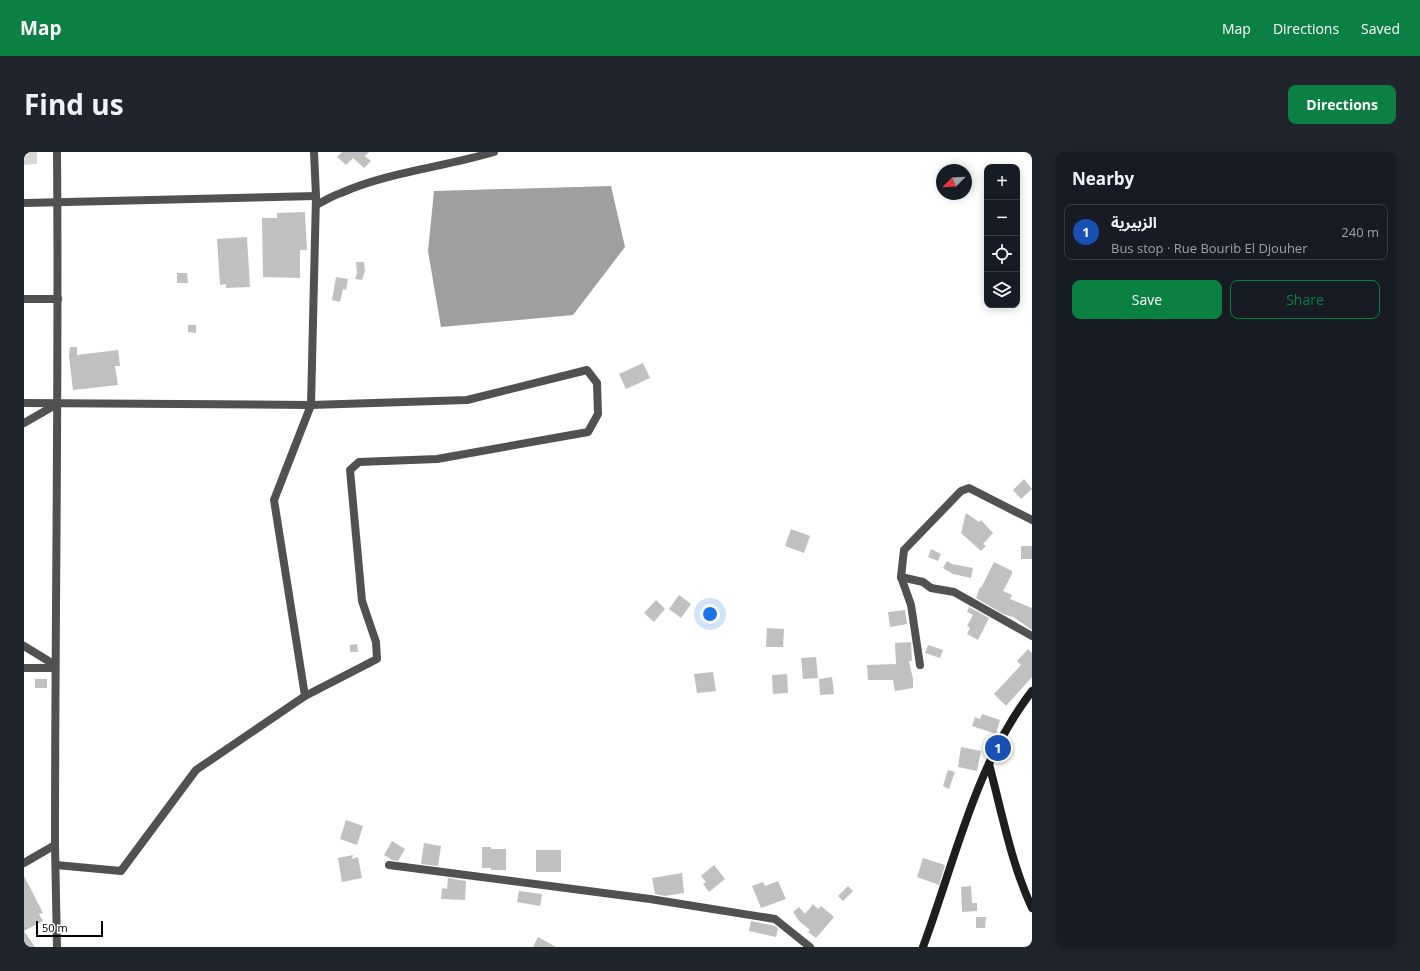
<!DOCTYPE html>
<html lang="en">
<head>
<meta charset="utf-8">
<style>
	body { margin:0; font-family:"Open Sans","Noto Sans Arabic",sans-serif; background:#20242c; color:#f1f3f6 }
	.controls { position:absolute; right:12px; top:12px; display:grid; overflow:hidden; border-radius:8px; box-shadow:0 2px 10px #0003 }
	.controls button { width:36px; height:36px; display:grid; place-items:center; padding:0; border:0; border-bottom:1px solid #363941; background:#171b24; color:#f1f3f6; font:20px sans-serif }
	.compass { position:absolute; left:912px; top:12px; width:36px; height:36px; border-radius:50%; background:#171b24; box-shadow:0 2px 10px #0003; rotate:246deg }
	.scale { position:absolute; left:12px; bottom:10px; width:67px; box-sizing:border-box; padding-left:4px; border:2px solid #000; border-top:0; font-size:11px; line-height:14px; white-space:nowrap; color:#000; -webkit-text-stroke:3px #fff; paint-order:stroke }
	.you { position:absolute; left:686px; top:462px; width:14px; height:14px; margin:-10px; border:3px solid #fff; border-radius:50%; background:#1a73e8; box-shadow:0 0 0 6px #1a73e833 }
	.badge { display:grid; place-items:center; width:26px; height:26px; border-radius:50%; background:#0b8043; color:#fff; font-size:13px; font-weight:700 }
	.pin { position:absolute; translate:-50% -50%; border:2px solid #fff; box-shadow:0 1px 4px #0006 }
	.list { margin:0; padding:0; list-style:none }
	h2 { display:flex; justify-content:space-between; align-items:center; height:52px; margin:0; padding:0 16px; font-size:17px }
	h2 small { font-size:13px; font-weight:400; color:#9ea1a6 }
	.list li { display:grid; grid-template-columns:26px 1fr auto; gap:12px; align-items:center; box-sizing:border-box; height:56px; margin:0 8px 8px; padding:0 8px; border:1px solid #363941; border-radius:8px }
	.list b { display:block; font-size:15px; white-space:nowrap }
	.list p { margin:0; font-size:13px; white-space:nowrap; color:#9ea1a6 }
	.list em { font-size:13px; font-style:normal; color:#9ea1a6 }
	.actions { display:flex; gap:8px; padding:12px 16px }
	.actions a { flex:1; padding:9px 0; border:1px solid #0b8043; border-radius:8px; text-align:center; font-size:14px; color:#0b8043 }
	.actions .main { background:#0b8043; color:#fff }
	.icon { flex:none; width:22px; height:22px; fill:none; stroke:currentColor; stroke-width:2; stroke-linecap:round; stroke-linejoin:round }
	.map { position:relative; flex:none; width:1008px; height:795px; overflow:hidden; border-radius:8px }
	header { display:flex; align-items:center; gap:24px; box-sizing:border-box; height:56px; padding:0 20px; background:#0b8043; color:#fff }
	header strong { font-size:19px }
	nav { display:flex; gap:22px; margin-inline-start:auto; font-size:14px }
	.intro { display:flex; align-items:center; justify-content:space-between; box-sizing:border-box; height:96px; padding:0 24px }
	h1 { margin:0; font-size:28px }
	.button { padding:10px 18px; border-radius:8px; background:#0b8043; color:#fff; font-size:14px; font-weight:700 }
	main { display:flex; gap:24px; padding:0 24px }
	aside { flex:1; background:#171b24; border-radius:8px; box-shadow:0 2px 10px #0003 }
	.map>svg:first-child { display:block }
	.green { fill:#d8d8d8 }
	.water { fill:#9f9f9f }
	.building { fill:#c0c0c0 }
	.lines { fill:none; stroke-linecap:round; stroke-linejoin:round }
	.street { stroke:#515151; stroke-width:8 }
	.secondary { stroke:#1e1e1e; stroke-width:8 }
</style>
</head>
<body>
<header>
<strong>Map</strong>
<nav><a>Map</a><a>Directions</a><a>Saved</a></nav>
</header>
<div class="intro"><h1>Find us</h1><a class="button">Directions</a></div>
<main>
<div class="map">
<svg width="1008" height="795" viewBox="0 0 1008 795">
	<rect width="100%" height="100%" fill="#fff"/>
	<!-- green -->
	<polygon class="green" points="0,0 13,0 13,12 0,13"/>
	<!-- water -->
	<polygon class="water" points="587,34 601,95 549,163 417,175 404,99 410,39"/>
	<!-- building -->
	<g class="building">
		<polygon points="318,0 345,0 341,4 347,9 340,16 329,6 322,13 313,5"/>
		<polygon points="281,60 283,98 276,98 276,126 239,125 238,66 253,66 253,61"/>
		<polygon points="223,85 226,135 202,136 202,132 196,133 193,87"/>
		<polygon points="332,110 340,110 341,119 338,128 331,127 333,121"/>
		<polygon points="153,121 163,121 164,131 153,131"/>
		<polygon points="312,125 324,127 322,138 319,137 316,150 308,148"/>
		<polygon points="164,173 172,173 172,181 164,180"/>
		<polygon points="46,195 53,195 53,203 94,198 96,214 91,214 94,233 49,238 45,204"/>
		<polygon points="619,211 626,226 602,237 595,222"/>
		<polygon points="1000,327 1008,337 997,347 989,338"/>
		<polygon points="942,361 955,370 957,368 969,381 959,392 962,394 957,399 937,381"/>
		<polygon points="767,377 786,384 780,401 761,394"/>
		<rect x="997" y="394" width="11" height="13"/>
		<polygon points="907,397 917,402 914,409 904,405"/>
		<polygon points="923,409 928,412 949,416 947,426 929,422 919,416"/>
		<polygon points="970,410 988,419 988,422 979,439 988,443 986,447 1008,456 1008,478 988,464 988,465 979,462 952,446 956,435 957,436"/>
		<polygon points="655,443 667,452 657,466 645,457"/>
		<polygon points="632,448 641,457 630,470 620,461"/>
		<polygon points="945,455 965,466 954,488 943,482 946,476 943,474 949,463 943,460"/>
		<polygon points="881,458 883,472 866,475 864,460"/>
		<polygon points="743,476 760,477 759,495 742,495"/>
		<polygon points="887,490 888,509 885,509 889,527 889,536 871,539 869,528 844,528 843,513 872,512 871,491"/>
		<polygon points="333,492 334,500 326,500 326,493"/>
		<polygon points="904,493 919,498 916,506 901,501"/>
		<polygon points="1004,497 1008,501 1008,525 982,554 970,542 997,513 993,509"/>
		<polygon points="792,505 794,526 779,527 777,506"/>
		<polygon points="689,520 692,539 673,541 670,522"/>
		<polygon points="763,522 764,541 749,542 748,523"/>
		<polygon points="808,525 810,542 796,543 795,527"/>
		<rect x="11" y="527" width="12" height="9"/>
		<polygon points="958,562 976,568 972,582 948,574 951,565 956,567"/>
		<polygon points="937,595 957,599 953,619 934,615"/>
		<polygon points="924,618 931,620 925,637 919,634"/>
		<polygon points="322,668 339,674 333,693 316,687"/>
		<polygon points="368,689 381,697 374,709 368,708 360,703"/>
		<polygon points="400,691 417,694 414,714 397,712"/>
		<polygon points="458,695 467,695 467,697 482,697 482,718 467,718 467,716 458,716"/>
		<rect x="512" y="698" width="25" height="22"/>
		<polygon points="329,703 328,707 334,705 338,726 318,730 314,706"/>
		<polygon points="899,706 921,713 915,733 893,725"/>
		<polygon points="690,713 701,727 685,740 679,732 682,730 677,724"/>
		<polygon points="658,721 660,741 641,744 631,742 628,726"/>
		<polygon points="0,724 19,761 15,762 19,769 0,779 11,795 0,795"/>
		<polygon points="424,726 442,729 441,748 417,747 418,736 423,737"/>
		<polygon points="754,729 762,747 737,756 728,734 739,730 741,734"/>
		<polygon points="824,734 829,739 819,749 814,744"/>
		<polygon points="947,734 948,751 953,751 953,759 938,760 937,735"/>
		<polygon points="495,739 518,742 516,754 493,750"/>
		<polygon points="789,752 794,757 797,754 810,765 792,786 784,780 786,778 775,769 769,760 775,755 781,762"/>
		<polygon points="952,765 962,765 961,776 952,776"/>
		<polygon points="727,769 751,774 754,776 752,785 725,779"/>
		<polygon points="514,785 532,795 509,795"/>
	</g>
	<g class="lines">
		<!-- street -->
		<g class="street">
			<polyline points="0,51 292,44"/>
			<path d="M292 53C300 49 308 44 317 41 365 20 420 15 470 0"/>
			<polyline points="0,147 34,147"/>
			<polyline points="0,251 287,253 443,248 563,218 573,231 574,262 564,280 413,307 335,310 326,318 338,449 352,490 353,507 281,544"/>
			<polyline points="0,271 33,252"/>
			<polyline points="877,425 899,430 907,436 930,440 1008,484"/>
			<polyline points="0,494 31,513"/>
			<polyline points="896,513 887,453 877,425 880,398 937,339 945,336 1008,368"/>
			<polyline points="0,516 31,516"/>
			<polyline points="31,693 33,795"/>
			<path d="M0 711 31 693C31 462 35 231 33 0"/>
			<polyline points="32,713 97,719 172,618 281,544 250,348 287,253 292,44 290,0"/>
			<polyline points="365,713 626,747 751,767 786,795"/>
		</g>
		<!-- secondary -->
		<g class="secondary">
			<path d="M965 612C978 661 987 711 1008 756"/>
			<path d="M899 795C931 709 951 613 1008 539"/>
		</g>
	</g>
</svg>
<div class="controls">
<button>+</button>
<button>−</button>
<button><svg class="icon" aria-label="locate" viewBox="0 0 24 24"><circle cx="12" cy="12" r="6"/><path d="M12 2v4M12 18v4M2 12h4M18 12h4"/></svg></button>
<button><svg class="icon" aria-label="layers" viewBox="0 0 24 24"><path d="M12 4l9 5-9 5-9-5zM3 14l9 5 9-5"/></svg></button>
</div>
<svg class="compass" viewBox="-18 -18 36 36"><path d="M0-13l5 13h-10z" fill="#e53935"/><path d="M0 13l5-13h-10z" fill="#9ea1a6"/></svg>
<div class="scale">50 m</div>
<div class="you"></div>
<div class="pin badge" style="left:974px;top:596px;background:#1a4fb4">1</div>
</div>
<aside>
<h2>Nearby<small></small></h2>
<ul class="list">
<li><span class="badge" style="background:#1a4fb4">1</span><div><b>الزبيرية</b><p>Bus stop · Rue Bourib El Djouher</p></div><em>240 m</em></li>
</ul>
<div class="actions"><a class="main">Save</a><a>Share</a></div>
</aside>
</main>
</body>
</html>
